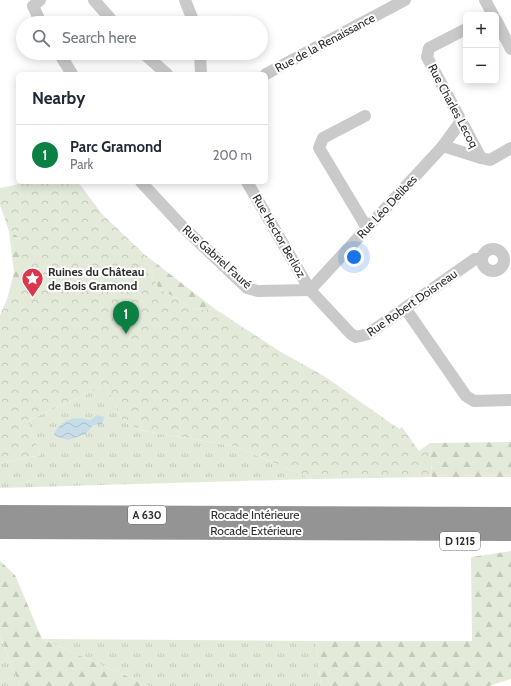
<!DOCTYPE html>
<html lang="en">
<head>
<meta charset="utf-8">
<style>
	body { margin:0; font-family:Cabin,sans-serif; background:#f2f2f3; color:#1f2937 }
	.controls { position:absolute; right:12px; top:12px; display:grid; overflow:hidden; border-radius:6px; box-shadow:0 2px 10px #0003 }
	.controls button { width:36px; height:36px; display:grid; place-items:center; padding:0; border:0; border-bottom:1px solid #e0e1e3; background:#fff; color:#1f2937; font:20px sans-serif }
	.you { position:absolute; left:354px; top:257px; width:14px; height:14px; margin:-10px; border:3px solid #fff; border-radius:50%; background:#1a73e8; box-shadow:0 0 0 6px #1a73e833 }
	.badge { display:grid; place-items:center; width:26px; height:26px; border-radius:50%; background:#0b8043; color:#fff; font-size:13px; font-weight:700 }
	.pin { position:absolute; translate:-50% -33px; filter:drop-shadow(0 1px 2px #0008) }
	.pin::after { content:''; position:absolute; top:21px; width:14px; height:12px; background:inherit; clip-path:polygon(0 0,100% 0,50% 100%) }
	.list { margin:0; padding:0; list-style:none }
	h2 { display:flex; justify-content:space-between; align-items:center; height:52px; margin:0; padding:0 16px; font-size:17px }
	h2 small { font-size:13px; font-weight:400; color:#747a83 }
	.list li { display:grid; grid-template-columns:26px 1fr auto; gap:12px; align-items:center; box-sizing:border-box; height:60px; padding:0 16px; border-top:1px solid #e0e1e3 }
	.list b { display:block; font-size:15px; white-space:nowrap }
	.list p { margin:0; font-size:13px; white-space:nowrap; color:#747a83 }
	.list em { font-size:13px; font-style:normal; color:#747a83 }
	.icon { flex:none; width:22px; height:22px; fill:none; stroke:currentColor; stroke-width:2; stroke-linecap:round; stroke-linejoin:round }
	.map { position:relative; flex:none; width:511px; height:686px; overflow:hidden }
	.search { position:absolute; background:#fff; box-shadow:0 2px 10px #0003; left:16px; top:16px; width:252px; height:44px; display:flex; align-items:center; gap:10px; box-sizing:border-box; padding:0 14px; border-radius:22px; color:#747a83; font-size:15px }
	.panel { position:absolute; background:#fff; box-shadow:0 2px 10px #0003; left:16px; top:72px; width:252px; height:112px; border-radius:6px }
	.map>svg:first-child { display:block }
	.grass { fill:url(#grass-tufts) }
	.forest { fill:url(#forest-firs) }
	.park { fill:url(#park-crowns) }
	.water { fill:url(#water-waves) }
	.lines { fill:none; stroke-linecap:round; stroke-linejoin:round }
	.minor { stroke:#cacaca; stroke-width:12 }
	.highway { stroke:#949494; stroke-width:18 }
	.labels { text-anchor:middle; stroke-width:4; stroke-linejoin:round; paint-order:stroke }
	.shield { fill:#fff; stroke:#6c6c6c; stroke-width:1 }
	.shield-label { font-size:11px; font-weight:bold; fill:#2d2d2d }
	.street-label { font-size:12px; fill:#2d2d2d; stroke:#fff }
	.poi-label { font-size:12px; font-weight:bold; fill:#2d2d2d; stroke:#fff; text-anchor:start }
</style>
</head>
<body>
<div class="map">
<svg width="511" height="686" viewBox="0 0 511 686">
	<defs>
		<pattern id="grass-tufts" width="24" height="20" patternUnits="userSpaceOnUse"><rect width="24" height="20" fill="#e3eada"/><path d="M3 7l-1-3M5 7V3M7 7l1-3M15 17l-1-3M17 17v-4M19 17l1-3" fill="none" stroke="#c3c9bb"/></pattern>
		<pattern id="forest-firs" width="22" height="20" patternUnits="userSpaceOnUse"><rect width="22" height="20" fill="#e3eada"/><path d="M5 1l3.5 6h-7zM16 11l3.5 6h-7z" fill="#c3c9bb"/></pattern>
		<pattern id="park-crowns" width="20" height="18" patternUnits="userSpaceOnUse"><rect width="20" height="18" fill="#e3eada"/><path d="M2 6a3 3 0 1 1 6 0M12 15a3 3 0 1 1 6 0" fill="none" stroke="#c3c9bb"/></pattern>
		<pattern id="water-waves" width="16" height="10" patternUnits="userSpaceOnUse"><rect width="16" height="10" fill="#c7dee9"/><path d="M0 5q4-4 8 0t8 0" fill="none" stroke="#abbfc8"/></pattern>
	</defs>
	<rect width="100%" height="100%" fill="#fff"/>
	<!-- grass -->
	<g class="grass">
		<polygon points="106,385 123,422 144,431 234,446 312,479 0,488 0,463 41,455 27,421"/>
		<polygon points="0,636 20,686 0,686"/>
		<polygon points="42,639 316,641 321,686 149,686"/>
	</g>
	<!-- forest -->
	<g class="forest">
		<polygon points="9,231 19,237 19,287 7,299 14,273"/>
		<polygon points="144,254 215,309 197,310 158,288"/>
		<polygon points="511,442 511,477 432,477 430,443"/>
		<polygon points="511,551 511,679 489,686 321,686 316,641 472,641 471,557"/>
		<polygon points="0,561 15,575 42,639 149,686 20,686 0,636"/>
	</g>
	<!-- park -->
	<polygon class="park" points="29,182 78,182 102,214 144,254 158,288 197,310 215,309 281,352 324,376 399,429 402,427 419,451 430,443 432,477 312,479 234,446 144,431 123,422 106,385 27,421 41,455 0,463 0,315 7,299 19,287 19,237 9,231 0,205 0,188"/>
	<!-- water -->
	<path class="water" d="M98 415 104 417 102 426 97 424 92 426 86 434 68 440 55 436 54 433C64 419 73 416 90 420Z"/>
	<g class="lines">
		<!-- minor -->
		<g class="minor">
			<polyline points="40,0 33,6 41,23"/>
			<polyline points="94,0 114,23"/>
			<polyline points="185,0 194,23"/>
			<polyline points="485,0 493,15"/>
			<polyline points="496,20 511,49"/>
			<polyline points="466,29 429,48 427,57 481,158 490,160 511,148"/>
			<polyline points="59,53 72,74"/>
			<polyline points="143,53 167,74"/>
			<polyline points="200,53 201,74"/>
			<polyline points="266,74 405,0"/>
			<polyline points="365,116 323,138 319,148 367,228"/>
			<polyline points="443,146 481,158"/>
			<polyline points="141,182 182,226 247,288 258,291 310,290"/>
			<polyline points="247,182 310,290 351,334 356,337 368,334 475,259 482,259"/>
			<circle cx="493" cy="260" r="11"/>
			<polyline points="310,290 443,146 461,121"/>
			<polyline points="405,308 466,396 474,401 511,400"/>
		</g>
		<!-- highway -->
		<g class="highway">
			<polyline points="0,514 511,516"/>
			<polyline points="0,530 511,532"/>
		</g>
	</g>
	<!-- icons -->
	<defs>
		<symbol id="sight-pin" viewBox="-11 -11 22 30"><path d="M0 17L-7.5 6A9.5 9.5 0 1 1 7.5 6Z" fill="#dc364c" stroke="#fff"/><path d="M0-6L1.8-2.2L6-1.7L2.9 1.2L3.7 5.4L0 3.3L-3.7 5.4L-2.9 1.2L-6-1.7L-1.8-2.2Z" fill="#fff"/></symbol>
	</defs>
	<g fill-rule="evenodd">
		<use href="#sight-pin" x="20" y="266" width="25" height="34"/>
	</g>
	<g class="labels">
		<!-- shield labels -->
		<g class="shield">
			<rect x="128" y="506" width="38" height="18" rx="3"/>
			<rect x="440" y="532" width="40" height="18" rx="3"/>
		</g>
		<g class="shield-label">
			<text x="147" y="519">A 630</text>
			<text x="460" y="545">D 1215</text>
		</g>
		<!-- street labels -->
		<g class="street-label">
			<text transform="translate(325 43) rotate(-28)" y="4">Rue de la Renaissance</text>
			<text transform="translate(453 106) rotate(62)" y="4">Rue Charles Lecoq</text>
			<text transform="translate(387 207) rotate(-47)" y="4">Rue Léo Delibes</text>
			<text transform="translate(279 236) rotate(60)" y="4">Rue Hector Berlioz</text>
			<text transform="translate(217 257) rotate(42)" y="4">Rue Gabriel Fauré</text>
			<text transform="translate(412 303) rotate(-35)" y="4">Rue Robert Doisneau</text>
			<text x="255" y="519">Rocade Intérieure</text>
			<text x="256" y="535">Rocade Extérieure</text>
		</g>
		<!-- poi labels -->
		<g class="poi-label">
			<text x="48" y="276">Ruines du Château<tspan x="48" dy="14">de Bois Gramond</tspan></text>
		</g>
	</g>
</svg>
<div class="controls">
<button>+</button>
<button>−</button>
</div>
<div class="you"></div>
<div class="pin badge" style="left:126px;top:334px">1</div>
<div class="search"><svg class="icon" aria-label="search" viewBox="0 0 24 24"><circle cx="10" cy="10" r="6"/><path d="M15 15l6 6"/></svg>Search here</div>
<section class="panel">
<h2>Nearby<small></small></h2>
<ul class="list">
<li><span class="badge">1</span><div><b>Parc Gramond</b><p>Park</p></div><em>200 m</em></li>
</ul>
</section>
</div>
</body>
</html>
